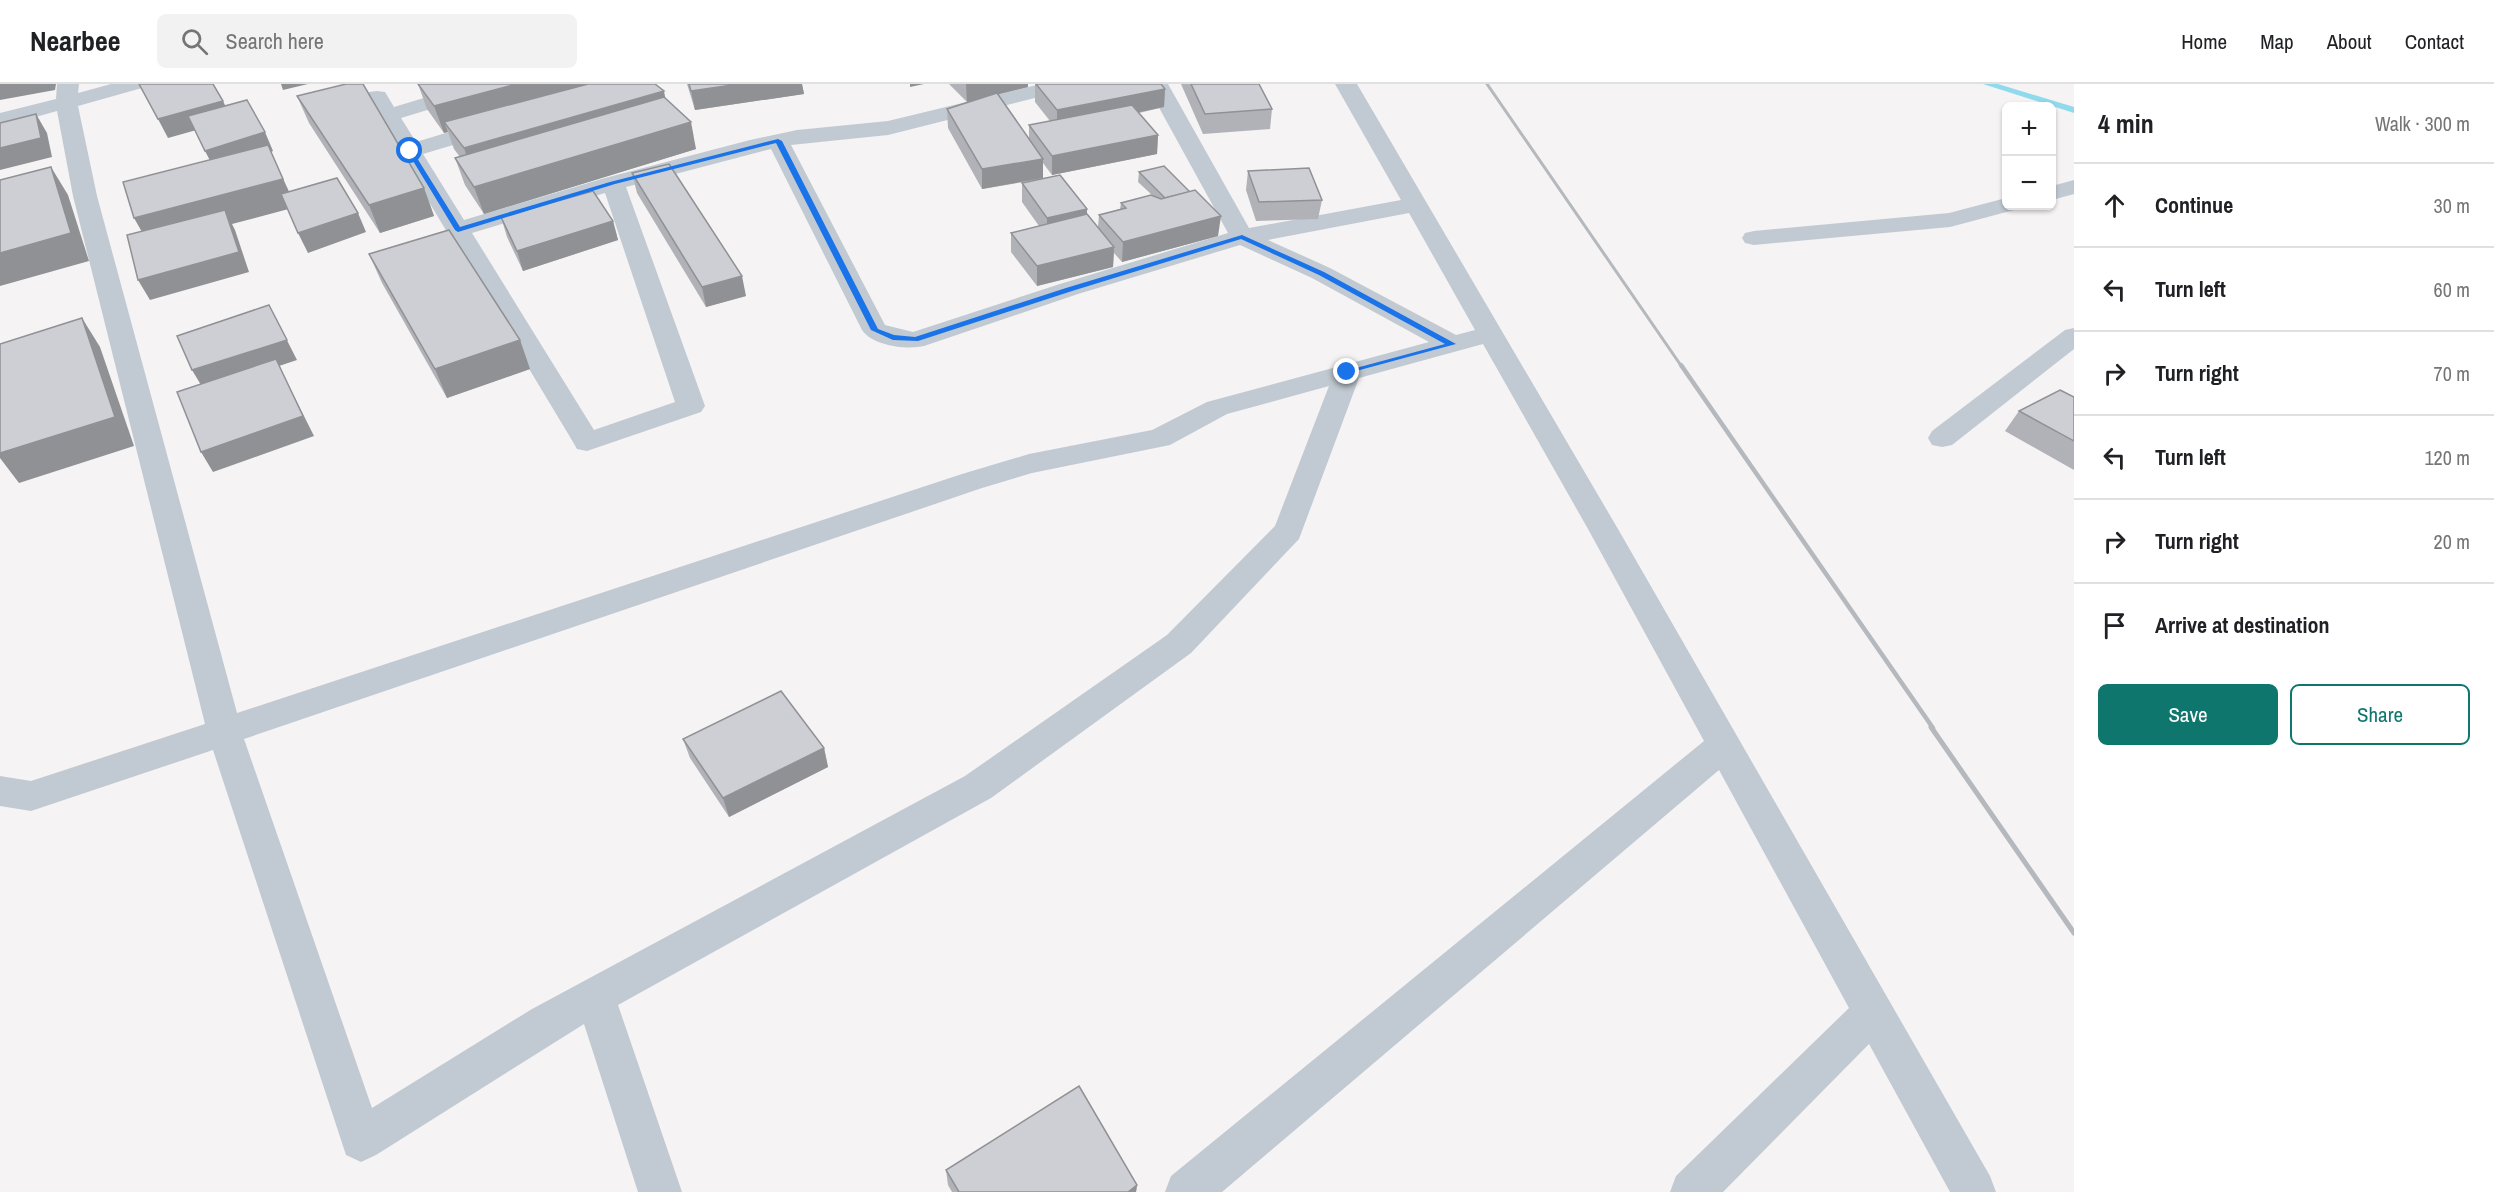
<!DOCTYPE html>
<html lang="en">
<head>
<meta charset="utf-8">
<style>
	body { margin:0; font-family:"Archivo Narrow",sans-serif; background:#f2f2f2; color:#202124 }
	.controls { position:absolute; right:18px; top:18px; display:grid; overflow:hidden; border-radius:9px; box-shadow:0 2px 4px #0004 }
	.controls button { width:54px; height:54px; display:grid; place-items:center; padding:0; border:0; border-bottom:2px solid #e0e0e0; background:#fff; color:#202124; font:30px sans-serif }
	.stop { position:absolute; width:18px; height:18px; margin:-14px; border:4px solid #1a73e8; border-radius:50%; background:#fff }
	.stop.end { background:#1a73e8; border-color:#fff; box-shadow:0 2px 6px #0008 }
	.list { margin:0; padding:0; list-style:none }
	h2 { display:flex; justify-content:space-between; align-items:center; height:78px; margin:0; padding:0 24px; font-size:26px }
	h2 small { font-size:20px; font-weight:400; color:#757577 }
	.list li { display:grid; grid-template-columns:39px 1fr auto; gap:18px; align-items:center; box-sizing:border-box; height:84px; padding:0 24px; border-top:2px solid #e0e0e0 }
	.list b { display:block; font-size:22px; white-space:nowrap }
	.list em { font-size:20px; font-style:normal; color:#757577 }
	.actions { display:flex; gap:12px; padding:18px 24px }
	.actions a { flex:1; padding:14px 0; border:2px solid #0f766e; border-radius:9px; text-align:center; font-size:21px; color:#0f766e }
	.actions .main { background:#0f766e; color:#fff }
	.icon { flex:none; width:33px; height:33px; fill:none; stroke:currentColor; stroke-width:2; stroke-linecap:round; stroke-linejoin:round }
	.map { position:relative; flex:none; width:2074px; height:1108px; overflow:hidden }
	header { display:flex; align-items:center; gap:36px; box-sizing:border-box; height:84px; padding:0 30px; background:#fff; border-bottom:2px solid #e0e0e0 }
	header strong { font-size:28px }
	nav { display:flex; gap:33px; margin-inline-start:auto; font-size:21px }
	.search { width:420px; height:54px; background:#f2f2f2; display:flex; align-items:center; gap:15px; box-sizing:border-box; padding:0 21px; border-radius:9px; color:#757577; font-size:22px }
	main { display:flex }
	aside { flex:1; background:#fff }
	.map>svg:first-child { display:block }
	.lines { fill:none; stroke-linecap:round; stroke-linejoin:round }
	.stream { fill:#90daee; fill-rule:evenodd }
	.minor { fill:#c1cad2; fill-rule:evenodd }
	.rail-far2 { stroke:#b5b8bd; stroke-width:3 }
	.rail-far1 { stroke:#b5b8bd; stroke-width:4.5 }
	.rail { stroke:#b5b8bd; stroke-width:5 }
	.wall { fill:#b0b2b7 }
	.shaded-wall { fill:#909195 }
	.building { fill:#cdcfd5; stroke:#909195; stroke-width:1.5 }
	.route { fill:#1a73e8 }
</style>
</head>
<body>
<header>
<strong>Nearbee</strong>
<div class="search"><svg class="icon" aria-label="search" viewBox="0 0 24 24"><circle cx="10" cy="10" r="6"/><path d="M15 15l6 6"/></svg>Search here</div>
<nav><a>Home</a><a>Map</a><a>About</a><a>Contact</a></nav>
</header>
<main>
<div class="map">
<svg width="2074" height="1108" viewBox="0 0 2074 1108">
	<rect width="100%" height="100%" fill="#f5f3f3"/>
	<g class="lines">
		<!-- stream -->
		<polygon class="stream" points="1983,0 1998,0 2074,23 2074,29"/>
		<!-- minor -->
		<g class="minor">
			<path d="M57 0H79L78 9 111 0H146L142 4 78 22 97 112 237 629 962 390 1029 370 1152 346 1207 318 1429 258 1312 194 1240 161 1078 210 924 262C907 266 873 262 862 246L771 65 626 103 705 322 701 328 587 367 577 365 573 358 366 13 369 8 377 7 385 8 394 23 470 0H504L500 4 401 34 416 58 492 35 500 37 503 42 500 47 423 70 464 136 605 94 750 56 797 46 888 37 1041 0H1078L1074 4 888 51 791 61 885 241 913 248 1060 200 1228 149 1146 0H1168L1249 144 1401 116 1335 0H1357L1618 445 1990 1092 1996 1108H1950L1869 960 1723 1108H1670L1676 1092 1849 924 1719 686 1222 1108H1165L1171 1092 1704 657 1588 445 1483 260 1359 294 1299 455 1191 569 991 714 618 921 682 1108H638L584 940 376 1071 361 1078 346 1071 213 666 31 727 0 722V692L31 697 205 640 73 112 57 27 0 43V29L56 15ZM605 109 675 318 594 346 472 149ZM1409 129 1475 246 1456 251 1330 184 1268 156ZM1329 302 1275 442 1167 551 965 692 532 925 372 1024 244 655 982 404 1032 389 1170 361 1227 330Z"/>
			<polygon points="2074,96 2074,110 2052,116 2052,102"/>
			<polygon points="2006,114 2006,122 2018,122 2014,126 1950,143 1754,161 1745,159 1742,154 1745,149 1754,147 1949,129"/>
			<polygon points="2074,244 2074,265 1952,361 1942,363 1932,361 1928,354 1932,347 2065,246"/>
		</g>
		<!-- rail-far2 -->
		<polyline class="rail-far2" points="1487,0 1682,283"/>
		<!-- rail-far1 -->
		<polyline class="rail-far1" points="1681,281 1933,644"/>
		<!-- rail -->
		<polyline class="rail" points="1931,643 2074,849"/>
	</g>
	<!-- wall -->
	<g class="wall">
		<polygon points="418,0 665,14 696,65 484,130 465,101 455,74 460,73 454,65 448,48 444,49 427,25"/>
		<polygon points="687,0 802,0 804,10 695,26"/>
		<polygon points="949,0 1028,0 1028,3 998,10 1029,54 1029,41 1050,37 1035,18 1035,0 1165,5 1164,23 1139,29 1158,51 1157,70 1052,91 1043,79 1043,94 1087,125 1087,130 1098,143 1099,131 1120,125 1121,119 1152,111 1138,98 1139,88 1218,152 1122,178 1114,169 1113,183 1037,202 1011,168 1011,149 1039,142 1022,118 1022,99 1041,95 982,105 948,44 947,25 967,18"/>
		<polygon points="1181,0 1259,0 1272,25 1270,45 1203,50"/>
		<polygon points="297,12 424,104 434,132 380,149 309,39"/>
		<polygon points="1248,87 1322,116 1318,135 1256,137 1246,106"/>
		<polygon points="632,89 746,212 706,223 637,109"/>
		<polygon points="501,133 613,137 618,156 523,187 507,153"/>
		<polygon points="369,170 520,256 530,285 447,314 382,199"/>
		<polygon points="2074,313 2074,386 2005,347 2019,327"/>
		<polygon points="683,655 824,664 828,683 729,733 690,674"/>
		<polygon points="946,1086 1137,1101 1136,1108 952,1108 948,1101"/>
	</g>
	<!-- shaded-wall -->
	<g class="shaded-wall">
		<polygon points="0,0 56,0 55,6 0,16"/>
		<polygon points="281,0 308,0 283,6"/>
		<polygon points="517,0 622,0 444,38 448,48 444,49 434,22"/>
		<polygon points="739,0 802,0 804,10 695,26 691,7"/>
		<polygon points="910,0 924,0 910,3"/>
		<polygon points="966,0 1028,0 1028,3 967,18"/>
		<polygon points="1165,5 1164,23 1057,45 1057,26"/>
		<polygon points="664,7 669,34 473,91 464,64"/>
		<polygon points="223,17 232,36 168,54 158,35"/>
		<polygon points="36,30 47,49 52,73 0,86 0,64"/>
		<polygon points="691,38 696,65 484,130 474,103"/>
		<polygon points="265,48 273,67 271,68 296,123 232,140 235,146 249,188 150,216 138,196 150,162 134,134 215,86 205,67"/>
		<polygon points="1158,51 1157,70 1052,91 1052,72"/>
		<polygon points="1043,75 1043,94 982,105 982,85"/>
		<polygon points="51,83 68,111 89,177 0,202 0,169"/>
		<polygon points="424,104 434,132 380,149 369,121"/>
		<polygon points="1087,125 1087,145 1047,154 1047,134"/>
		<polygon points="358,129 366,148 308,169 298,149"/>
		<polygon points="1221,132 1218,152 1122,178 1123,158"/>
		<polygon points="613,137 618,156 523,187 517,167"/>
		<polygon points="1114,163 1113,183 1037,202 1037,182"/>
		<polygon points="742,192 746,212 706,223 702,203"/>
		<polygon points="269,221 297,276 279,282 314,352 213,388 201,368 204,306 192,286"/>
		<polygon points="82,234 100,263 134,362 19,399 0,374 0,369"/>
		<polygon points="520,256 530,285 447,314 435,285"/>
		<polygon points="824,664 828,683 729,733 723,714"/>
		<polygon points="1137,1101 1136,1108 1128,1108"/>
	</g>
	<!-- building -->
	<g class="building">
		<polygon points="139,0 213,0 223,17 158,35"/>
		<polygon points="346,0 363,0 424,104 369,121 297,12"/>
		<polygon points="418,0 517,0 434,22"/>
		<polygon points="588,0 655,0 664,7 464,64 444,38"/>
		<polygon points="689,0 739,0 691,7"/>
		<polygon points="1036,0 1161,0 1165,5 1057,26"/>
		<polygon points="1191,0 1259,0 1272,25 1205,30"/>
		<polygon points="997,9 1043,75 982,85 947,25"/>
		<polygon points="664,13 691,38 474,103 455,74"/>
		<polygon points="247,16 265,48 205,67 188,32"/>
		<polygon points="1132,21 1158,51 1052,72 1029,41"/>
		<polygon points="36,30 41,54 0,64 0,39"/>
		<polygon points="268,61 283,95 134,134 123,98"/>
		<polygon points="669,80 742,192 702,203 632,89"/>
		<polygon points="1164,82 1190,108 1165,114 1139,88"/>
		<polygon points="51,83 71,149 0,169 0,96"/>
		<polygon points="1309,84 1322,116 1259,118 1248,87"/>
		<polygon points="1060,91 1087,125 1047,134 1022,99"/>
		<polygon points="337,94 358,129 298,149 281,110"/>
		<polygon points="1195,106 1221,132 1123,158 1099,131 1126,124 1121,119 1151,111 1161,115"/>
		<polygon points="593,107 613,137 517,167 501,133"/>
		<polygon points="225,126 239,168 138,196 127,151"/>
		<polygon points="1087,130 1114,163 1037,182 1011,149"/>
		<polygon points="449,146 520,256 435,285 369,170"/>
		<polygon points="269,221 287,256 192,286 177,252"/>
		<polygon points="82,234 115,333 0,369 0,260"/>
		<polygon points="276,275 303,332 201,368 177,308"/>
		<polygon points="2060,306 2074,313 2074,357 2019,327"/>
		<polygon points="781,607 824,664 723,714 683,655"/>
		<polygon points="1079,1002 1137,1101 1128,1108 959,1108 946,1086"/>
	</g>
	<!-- route -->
	<polygon class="route" points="778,55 782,57 878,245 894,251 915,253 1066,204 1242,151 1324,188 1456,260 1345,290 1345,287 1445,260 1319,191 1241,155 1072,207 918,257 893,256 871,246 776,59 615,100 458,148 455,146 407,67 412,66 460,143 610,98"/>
</svg>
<div class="controls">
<button>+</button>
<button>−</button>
</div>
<div class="stop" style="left:410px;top:67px"></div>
<div class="stop end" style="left:1347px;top:288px"></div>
</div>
<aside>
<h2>4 min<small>Walk · 300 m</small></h2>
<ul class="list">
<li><svg class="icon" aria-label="ahead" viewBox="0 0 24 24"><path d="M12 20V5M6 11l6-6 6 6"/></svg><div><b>Continue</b></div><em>30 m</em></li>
<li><svg class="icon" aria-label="left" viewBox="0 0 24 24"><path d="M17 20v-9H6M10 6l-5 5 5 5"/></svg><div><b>Turn left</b></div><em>60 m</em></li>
<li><svg class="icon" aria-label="right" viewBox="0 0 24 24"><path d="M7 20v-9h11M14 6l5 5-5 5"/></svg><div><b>Turn right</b></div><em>70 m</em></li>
<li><svg class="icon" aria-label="left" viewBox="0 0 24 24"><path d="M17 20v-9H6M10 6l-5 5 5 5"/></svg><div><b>Turn left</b></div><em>120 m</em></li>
<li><svg class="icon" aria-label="right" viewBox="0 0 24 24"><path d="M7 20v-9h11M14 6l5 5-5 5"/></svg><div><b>Turn right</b></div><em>20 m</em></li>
<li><svg class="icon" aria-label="arrive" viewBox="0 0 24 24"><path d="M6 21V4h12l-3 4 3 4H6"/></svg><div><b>Arrive at destination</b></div></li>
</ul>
<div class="actions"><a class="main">Save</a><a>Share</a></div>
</aside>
</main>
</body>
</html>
